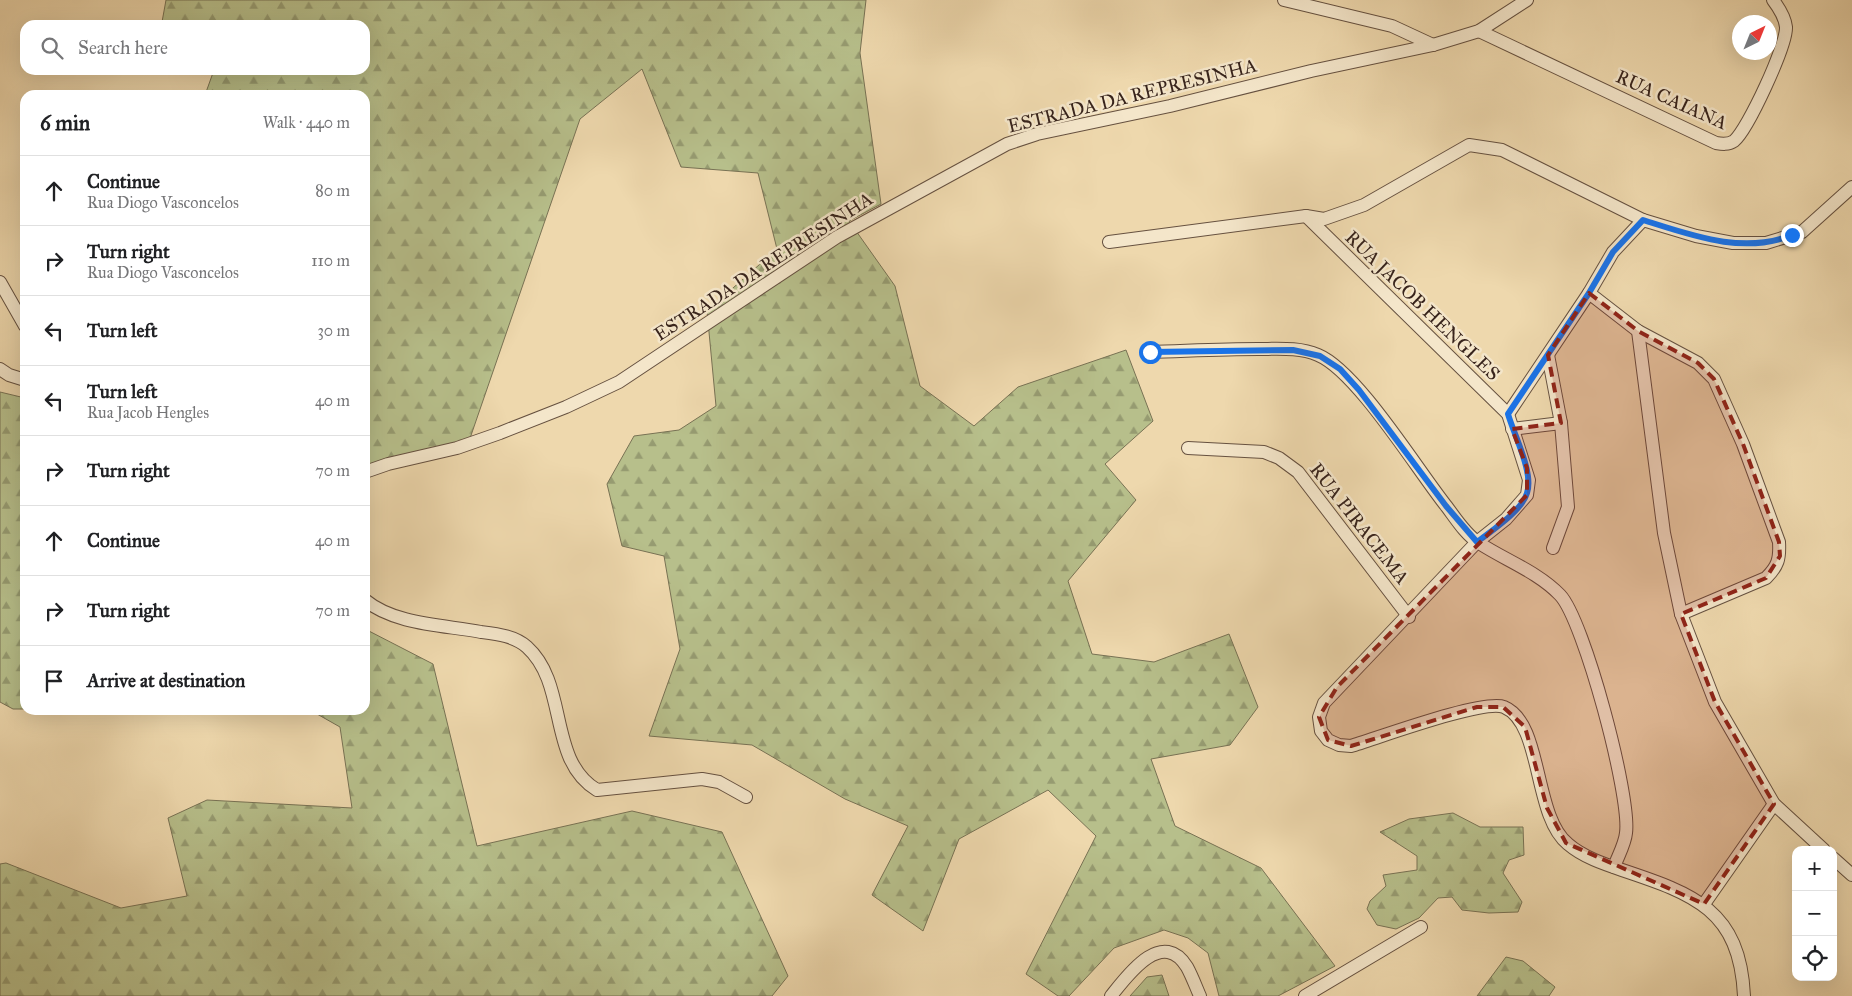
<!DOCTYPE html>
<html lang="en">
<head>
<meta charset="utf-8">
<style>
	body { margin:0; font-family:"IM FELL Great Primer",serif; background:#f2f2f2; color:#202124 }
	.controls { position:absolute; right:15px; bottom:15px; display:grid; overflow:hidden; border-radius:10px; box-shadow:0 5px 20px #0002 }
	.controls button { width:45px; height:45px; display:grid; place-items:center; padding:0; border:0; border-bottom:1px solid #e0e0e0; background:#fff; color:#202124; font:25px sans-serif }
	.compass { position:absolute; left:1732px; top:15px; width:45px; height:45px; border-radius:50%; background:#fff; box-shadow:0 5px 20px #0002; rotate:43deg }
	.stop { position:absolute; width:15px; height:15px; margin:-11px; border:4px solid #1a73e8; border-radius:50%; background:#fff }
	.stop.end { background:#1a73e8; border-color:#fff; box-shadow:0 1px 5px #0008 }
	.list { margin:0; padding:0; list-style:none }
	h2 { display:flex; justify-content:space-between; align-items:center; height:65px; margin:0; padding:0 20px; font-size:21px }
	h2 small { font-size:16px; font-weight:400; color:#757577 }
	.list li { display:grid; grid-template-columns:32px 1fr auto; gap:15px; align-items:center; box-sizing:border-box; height:70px; padding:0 20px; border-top:1px solid #e0e0e0 }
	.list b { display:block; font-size:19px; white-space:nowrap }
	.list p { margin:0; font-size:16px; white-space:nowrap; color:#757577 }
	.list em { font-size:16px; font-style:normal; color:#757577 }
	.icon { flex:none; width:28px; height:28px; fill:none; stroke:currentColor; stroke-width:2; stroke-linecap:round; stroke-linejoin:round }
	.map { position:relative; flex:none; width:1852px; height:996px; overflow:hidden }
	.search { position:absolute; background:#fff; box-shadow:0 5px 20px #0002; left:20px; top:20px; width:350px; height:55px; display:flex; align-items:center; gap:12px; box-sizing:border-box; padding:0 18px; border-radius:15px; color:#757577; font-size:19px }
	.panel { position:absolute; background:#fff; box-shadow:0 5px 20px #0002; left:20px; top:90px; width:350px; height:625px; border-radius:15px }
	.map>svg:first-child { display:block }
	.forest { fill:url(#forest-firs); stroke:#787254 }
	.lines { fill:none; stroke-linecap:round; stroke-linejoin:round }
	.street-casing { stroke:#665140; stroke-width:14 }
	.street { stroke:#f4e6ca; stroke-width:12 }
	.route { stroke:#1a73e8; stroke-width:6 }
	.marked { fill:#8f2418; fill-opacity:0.2; stroke:#8f2418; stroke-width:4; stroke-dasharray:10 6; stroke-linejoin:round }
	.labels { text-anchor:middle; stroke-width:5; stroke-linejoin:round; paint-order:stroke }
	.street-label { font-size:19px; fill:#38241c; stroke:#f4e6ca }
</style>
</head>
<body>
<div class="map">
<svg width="1852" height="996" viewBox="0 0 1852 996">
	<defs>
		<pattern id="forest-firs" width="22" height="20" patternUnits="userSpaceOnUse" patternTransform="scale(1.25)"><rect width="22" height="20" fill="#b7bf8b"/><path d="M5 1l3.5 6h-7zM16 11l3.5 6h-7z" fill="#969b71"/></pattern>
	</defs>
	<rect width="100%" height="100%" fill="#eed8ad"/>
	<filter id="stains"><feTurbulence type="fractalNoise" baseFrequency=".004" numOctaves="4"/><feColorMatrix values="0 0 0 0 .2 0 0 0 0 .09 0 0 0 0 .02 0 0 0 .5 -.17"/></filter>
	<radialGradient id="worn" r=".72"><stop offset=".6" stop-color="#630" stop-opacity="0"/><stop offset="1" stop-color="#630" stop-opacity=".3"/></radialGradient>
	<!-- forest -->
	<g class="forest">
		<polygon points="166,0 866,0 860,53 881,204 849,221 895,286 920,386 974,426 1018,387 1126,350 1153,421 1105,464 1136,500 1068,581 1092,654 1154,662 1229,634 1258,707 1230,745 1151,759 1175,826 1261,868 1335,966 1278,996 1219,996 1208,953 1188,938 1164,930 1114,948 1069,996 1058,996 1026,974 1096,836 1048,790 959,839 923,931 872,895 908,826 845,799 752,745 649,736 680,649 664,556 622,546 607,484 634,436 679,430 716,406 707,311 777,249 758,173 681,167 642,69 580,119 467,447 365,473 365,95 205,95 214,70 365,70 365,25 169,25 162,22"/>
		<polygon points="0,392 25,398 25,709 13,709 0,702"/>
		<polygon points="365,629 433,664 477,846 632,811 722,832 788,976 772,996 0,996 0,864 6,863 121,908 187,896 168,818 207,800 352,808 340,727 310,710 365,710"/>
		<polygon points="1453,813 1480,827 1523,827 1524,855 1509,860 1503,873 1522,902 1518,912 1489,913 1462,910 1452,897 1438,898 1419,918 1396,929 1377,925 1367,909 1370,901 1386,886 1383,875 1417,870 1417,856 1380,832 1409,819"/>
		<polygon points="1506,957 1523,961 1555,987 1549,996 1477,996"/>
		<polygon points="1162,975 1169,996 1130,996 1147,977"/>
	</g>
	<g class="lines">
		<defs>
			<g id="street">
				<polyline points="1284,0 1392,26 1433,45"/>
				<path d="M1479 31 1716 143C1722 144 1728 145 1734 141 1748 129 1787 45 1786 27 1785 17 1779 8 1773 0"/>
				<path d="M1306 216 1508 414 1529 480 1527 495 1506 519 1477 542 1324 703 1319 717 1321 731 1328 740 1339 745 1351 746C1378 738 1483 699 1504 707 1543 723 1533 816 1568 844 1583 857 1604 864 1622 870 1694 894 1740 910 1744 996"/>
				<polyline points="1109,242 1306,216 1324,219 1364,205 1469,145 1502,150 1643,220 1696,236 1733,243 1766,243 1802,232 1852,187"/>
				<polyline points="0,282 25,326"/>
				<path d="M1589 293 1638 331 1698 363 1714 379 1743 444 1779 542C1780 559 1778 566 1766 578L1681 614"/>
				<polyline points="1638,331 1664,533 1681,614 1715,702 1774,804 1824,850"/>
				<path d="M1150 352C1186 351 1222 349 1258 349 1278 349 1299 347 1318 355 1357 371 1418 471 1447 507 1456 519 1466 535 1479 543 1505 560 1538 572 1560 595 1584 620 1631 796 1626 833 1625 844 1618 856 1614 867"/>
				<polyline points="1548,355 1561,423"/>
				<polyline points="0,369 9,375 25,380"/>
				<polyline points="1508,414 1589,293 1613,252 1643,220"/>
				<polyline points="1512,429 1561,423 1568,507 1553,548"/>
				<polyline points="1188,448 1264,452 1279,458 1298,472 1409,617"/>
				<polyline points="365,472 388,464 457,448 500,433 566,407 619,382 837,237 1007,144 1037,134 1170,106 1311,71 1433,45 1479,31 1527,0"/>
				<path d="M365 600C395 625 445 625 481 632 497 634 515 636 527 647 569 685 547 760 597 790L702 779 719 782 746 797"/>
				<polyline points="1833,858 1852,875"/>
				<polyline points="1704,904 1774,804"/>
				<path d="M1111 996C1127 976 1162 927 1187 967 1192 976 1196 987 1200 996"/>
				<polyline points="1305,996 1421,927"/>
			</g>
		</defs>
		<!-- street casing -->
		<use href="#street" class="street-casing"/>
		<!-- street -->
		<use href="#street" class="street"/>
	</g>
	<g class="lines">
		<!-- route -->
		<path class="route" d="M1150 352 1293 350 1320 356 1340 369 1359 390 1446 506 1477 542C1491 531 1522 511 1527 493 1534 473 1514 435 1508 414L1589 293 1613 252 1643 220C1691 235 1743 255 1792 235"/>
	</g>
	<!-- marked area -->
	<path class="marked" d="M1589 293 1638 331 1698 363 1714 379 1743 444 1779 542 1780 556 1766 578 1681 614 1715 702 1774 804 1704 904 1566 843 1547 808 1525 727 1503 707H1477L1351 746 1328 740 1319 717 1337 687 1527 495V468L1512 429 1561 423 1548 355Z"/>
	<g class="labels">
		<!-- street labels -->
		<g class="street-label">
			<text transform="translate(1132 95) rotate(-14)" y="7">ESTRADA DA REPRESINHA</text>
			<text transform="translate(1672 99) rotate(24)" y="7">RUA CAIANA</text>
			<text transform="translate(763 266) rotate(-33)" y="7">ESTRADA DA REPRESINHA</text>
			<text transform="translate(1423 305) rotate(44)" y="7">RUA JACOB HENGLES</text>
			<text transform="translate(1360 523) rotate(52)" y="7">RUA PIRACEMA</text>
		</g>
	</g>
	<rect width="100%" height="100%" filter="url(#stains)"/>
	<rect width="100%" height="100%" fill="url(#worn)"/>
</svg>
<div class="controls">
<button>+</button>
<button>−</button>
<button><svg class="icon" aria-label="locate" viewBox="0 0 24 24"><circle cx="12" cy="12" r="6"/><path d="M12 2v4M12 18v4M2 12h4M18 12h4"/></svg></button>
</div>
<svg class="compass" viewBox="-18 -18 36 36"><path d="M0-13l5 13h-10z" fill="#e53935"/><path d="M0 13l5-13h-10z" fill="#757577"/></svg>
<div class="stop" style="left:1150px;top:352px"></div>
<div class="stop end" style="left:1792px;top:235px"></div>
<div class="search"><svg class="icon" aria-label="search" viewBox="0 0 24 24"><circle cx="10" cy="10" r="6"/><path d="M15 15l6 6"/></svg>Search here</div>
<section class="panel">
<h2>6 min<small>Walk · 440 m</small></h2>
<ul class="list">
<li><svg class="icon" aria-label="ahead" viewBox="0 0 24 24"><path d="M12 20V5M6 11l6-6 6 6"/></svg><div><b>Continue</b><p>Rua Diogo Vasconcelos</p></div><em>80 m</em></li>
<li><svg class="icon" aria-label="right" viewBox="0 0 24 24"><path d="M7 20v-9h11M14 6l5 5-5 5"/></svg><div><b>Turn right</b><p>Rua Diogo Vasconcelos</p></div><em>110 m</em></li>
<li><svg class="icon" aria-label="left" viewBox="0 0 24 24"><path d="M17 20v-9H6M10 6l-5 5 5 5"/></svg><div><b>Turn left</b></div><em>30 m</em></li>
<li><svg class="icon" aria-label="left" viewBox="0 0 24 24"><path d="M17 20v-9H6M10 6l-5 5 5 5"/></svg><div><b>Turn left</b><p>Rua Jacob Hengles</p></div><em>40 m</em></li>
<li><svg class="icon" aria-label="right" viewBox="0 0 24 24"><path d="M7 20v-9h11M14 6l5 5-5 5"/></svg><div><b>Turn right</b></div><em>70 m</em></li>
<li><svg class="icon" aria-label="ahead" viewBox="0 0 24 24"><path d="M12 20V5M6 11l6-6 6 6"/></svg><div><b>Continue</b></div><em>40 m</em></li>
<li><svg class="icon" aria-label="right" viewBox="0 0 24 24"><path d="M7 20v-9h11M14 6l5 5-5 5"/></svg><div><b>Turn right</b></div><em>70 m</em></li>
<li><svg class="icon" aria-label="arrive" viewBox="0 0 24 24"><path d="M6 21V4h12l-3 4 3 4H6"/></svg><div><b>Arrive at destination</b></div></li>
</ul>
</section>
</div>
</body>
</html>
